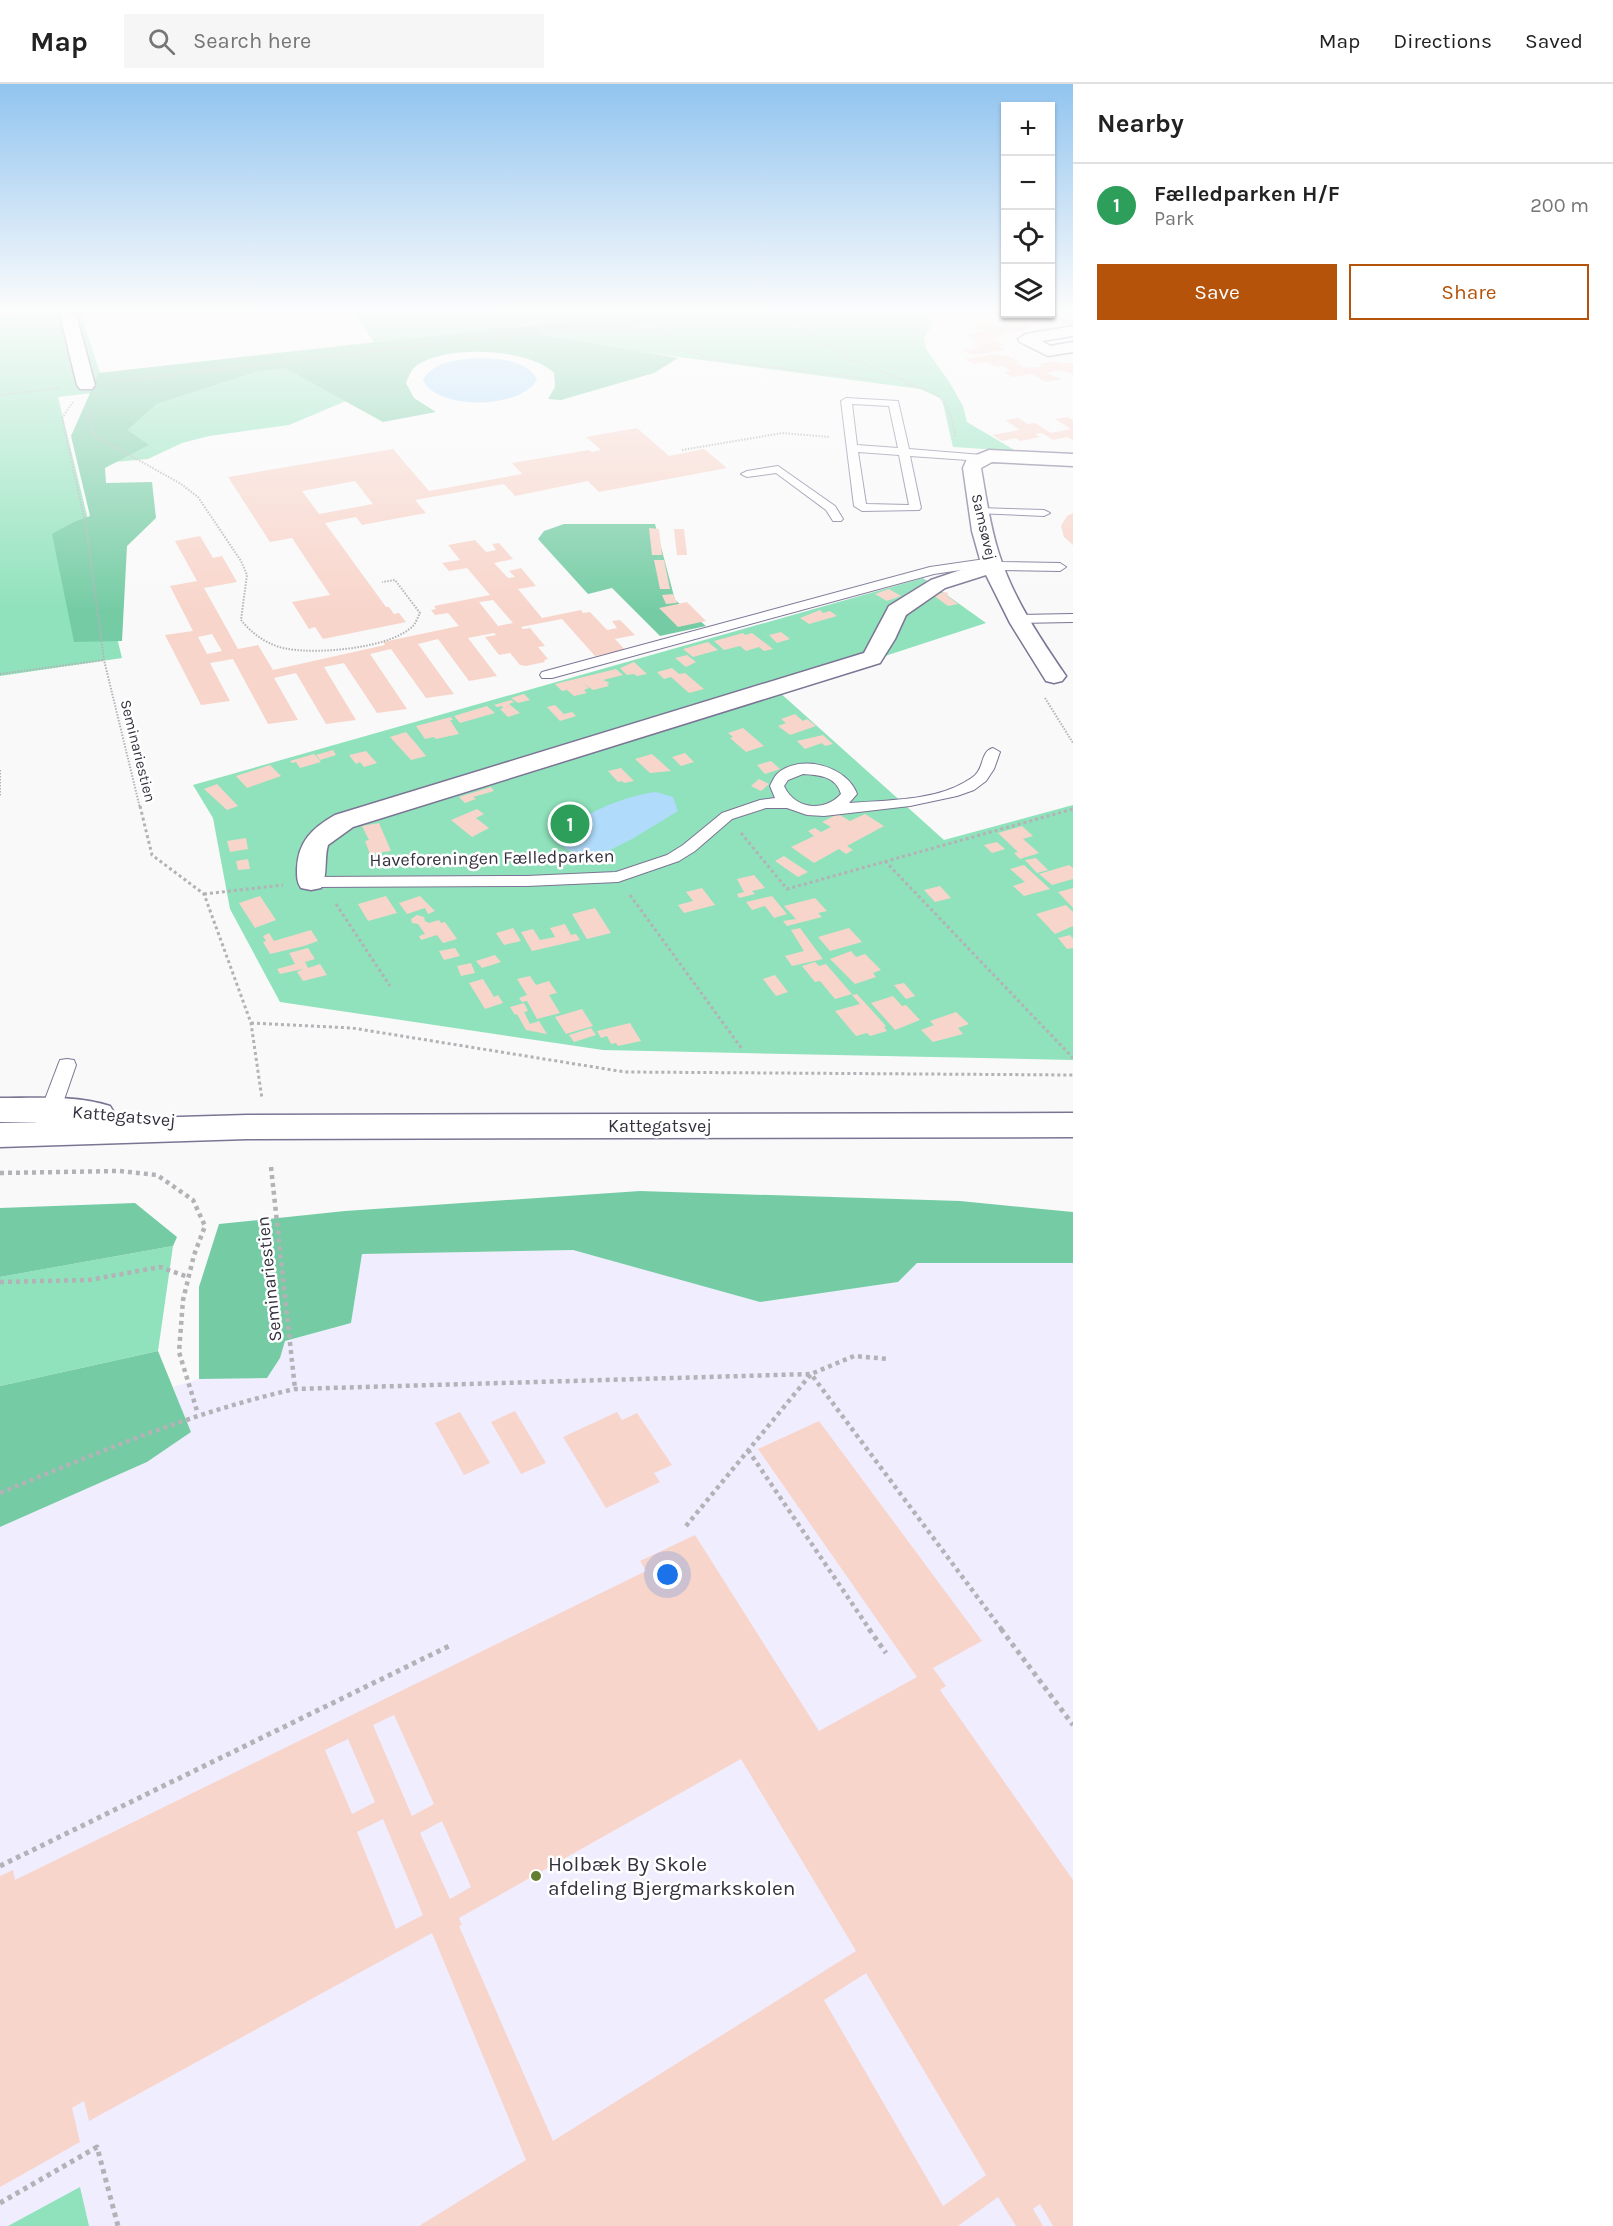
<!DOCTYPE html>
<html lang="en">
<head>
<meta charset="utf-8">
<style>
	body { margin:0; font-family:Karla,sans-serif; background:#f6f6f6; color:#222 }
	.controls { position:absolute; right:18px; top:18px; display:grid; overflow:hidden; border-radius:0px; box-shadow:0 2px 4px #0004 }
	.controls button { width:54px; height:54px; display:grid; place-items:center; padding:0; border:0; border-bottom:2px solid #e0e0e0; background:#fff; color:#222; font:30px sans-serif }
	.you { position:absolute; left:668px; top:1491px; width:21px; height:21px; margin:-15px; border:4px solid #fff; border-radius:50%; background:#1a73e8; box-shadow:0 0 0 9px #1a73e833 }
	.badge { display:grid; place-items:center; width:39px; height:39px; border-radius:50%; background:#b45309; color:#fff; font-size:20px; font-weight:700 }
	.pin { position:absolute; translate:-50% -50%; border:3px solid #fff; box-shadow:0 2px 6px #0006 }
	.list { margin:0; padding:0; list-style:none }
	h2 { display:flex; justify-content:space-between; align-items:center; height:78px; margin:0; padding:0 24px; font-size:26px }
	h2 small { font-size:20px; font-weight:400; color:#767676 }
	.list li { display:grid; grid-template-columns:39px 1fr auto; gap:18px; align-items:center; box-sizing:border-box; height:84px; padding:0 24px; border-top:2px solid #e0e0e0 }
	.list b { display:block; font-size:22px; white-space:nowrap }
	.list p { margin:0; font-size:20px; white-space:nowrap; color:#767676 }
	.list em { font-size:20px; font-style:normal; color:#767676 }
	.actions { display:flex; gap:12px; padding:18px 24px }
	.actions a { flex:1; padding:14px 0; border:2px solid #b45309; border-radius:0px; text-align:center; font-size:21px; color:#b45309 }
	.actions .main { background:#b45309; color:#fff }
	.icon { flex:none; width:33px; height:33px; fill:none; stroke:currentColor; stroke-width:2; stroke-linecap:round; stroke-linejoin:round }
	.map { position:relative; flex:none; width:1073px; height:2142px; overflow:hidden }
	header { display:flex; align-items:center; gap:36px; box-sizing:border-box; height:84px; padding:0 30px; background:#fff; border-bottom:2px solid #e0e0e0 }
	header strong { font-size:28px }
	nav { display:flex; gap:33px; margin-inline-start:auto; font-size:21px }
	.search { width:420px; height:54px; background:#f6f6f6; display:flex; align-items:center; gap:15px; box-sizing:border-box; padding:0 21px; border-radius:0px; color:#767676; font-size:22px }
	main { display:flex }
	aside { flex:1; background:#fff }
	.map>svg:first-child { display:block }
	.education { fill:#f0edff }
	.green { fill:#8fe2bb }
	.forest { fill:#75cca4 }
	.water { fill:#b0dbfa }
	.building { fill:#f8d5cb; fill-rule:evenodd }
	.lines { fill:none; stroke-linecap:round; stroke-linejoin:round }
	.lane-casing { stroke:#7b7494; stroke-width:2 }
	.street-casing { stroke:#7b7494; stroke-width:3 }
	.secondary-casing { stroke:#7b7494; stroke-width:3 }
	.path-far3 { stroke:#b3b2b6; stroke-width:2; stroke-dasharray:1.5 1.5; stroke-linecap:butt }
	.path-far2 { stroke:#b3b2b6; stroke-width:3; stroke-dasharray:3 3; stroke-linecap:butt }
	.path-far1 { stroke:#b3b2b6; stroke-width:4.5; stroke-dasharray:4 4; stroke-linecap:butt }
	.path { stroke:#b3b2b6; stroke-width:5; stroke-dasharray:4.5 4.5; stroke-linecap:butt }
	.lane { fill:#fff; fill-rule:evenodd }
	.street { fill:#fff; fill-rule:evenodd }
	.secondary { fill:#fff; fill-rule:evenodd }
	.poi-dot { fill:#637e31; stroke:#fff; stroke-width:2 }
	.labels { text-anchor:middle; stroke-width:5; stroke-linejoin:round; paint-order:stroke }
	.far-street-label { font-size:15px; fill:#34313e; stroke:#fff }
	.street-label { font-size:18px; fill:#34313e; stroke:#fff }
	.near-poi-label { font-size:21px; fill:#34313e; stroke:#fff; text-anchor:start }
</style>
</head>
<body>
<header>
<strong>Map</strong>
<div class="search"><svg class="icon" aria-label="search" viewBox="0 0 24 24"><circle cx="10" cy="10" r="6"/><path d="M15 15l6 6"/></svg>Search here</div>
<nav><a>Map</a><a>Directions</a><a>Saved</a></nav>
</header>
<main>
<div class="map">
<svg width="1073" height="2142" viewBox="0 0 1073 2142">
	<rect width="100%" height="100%" fill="#f9f9f9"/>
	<!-- education -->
	<polygon class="education" points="573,1166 760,1218 898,1198 917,1179 1073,1179 1073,2142 0,2142 0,1443 147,1378 191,1348 173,1303 199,1295 267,1294 280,1274 285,1257 351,1239 362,1170"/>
	<!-- green -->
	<g class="green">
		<polygon points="47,227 80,227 100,289 374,258 353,227 920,227 933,239 924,254 926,265 950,299 963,322 967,338 1016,367 953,363 942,315 920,305 544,255 290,286 346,317 289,341 209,352 182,359 148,375 115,378 148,361 128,346 157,320 245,291 58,313 122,574 0,592 0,233"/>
		<polygon points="923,494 986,539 778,607 944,756 1073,721 1073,976 603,966 280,918 230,825 213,734 193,701"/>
		<polygon points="173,1162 158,1267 0,1302 0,1193"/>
		<polygon points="80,2103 89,2142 8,2142"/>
	</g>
	<!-- forest -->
	<g class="forest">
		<path d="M634 227H660L658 235C621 253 578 241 539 246L542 251 678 274 654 289 561 316 548 315 555 303 554 289C529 264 443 260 415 283 411 286 408 294 406 299L414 314 436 328 383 338 285 284 258 287 157 320 128 346 149 361 105 384 106 399 152 398 156 434 127 462 122 557 74 558 52 450 74 438 90 432 71 352 99 289 636 230Z"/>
		<polygon points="564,440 655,440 675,516 706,542 660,552 612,504 588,510 538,455 544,447"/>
		<polygon points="640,1107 960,1117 1073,1128 1073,1179 917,1179 898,1198 760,1218 573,1166 362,1170 351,1239 285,1257 280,1274 267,1294 199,1295 199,1203 219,1140 345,1127"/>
		<polygon points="135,1119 177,1153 173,1162 0,1193 0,1124"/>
		<polygon points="158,1267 191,1348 147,1378 0,1443 0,1302"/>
	</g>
	<!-- water -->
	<g class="water">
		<path d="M480 274C501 275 526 276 537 295 523 325 437 327 423 296 434 276 459 276 480 274Z"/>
		<path d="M656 708 673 713 678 727 632 755 592 775 574 770 559 760C568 732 628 711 656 708Z"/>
	</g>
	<!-- building -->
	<g class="building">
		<polygon points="1050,227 1065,235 1073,234 1073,240 1066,241 1057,236 1050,237 1054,239 1039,241 1036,239 1027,240 1032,243 1025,244 1029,246 1002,248 1005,250 998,251 1002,253 988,256 995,256 1005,262 999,263 1005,266 973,271 964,266 979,264 973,260 978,259 972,255 974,255 966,250 985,247 972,240 984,238 993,243 1012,240 998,233 1015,230 1020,233 1014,233 1019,236 1037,233 1030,230 1050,230"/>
		<polygon points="997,270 1001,272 1007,271 1019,278 1013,279 1028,284 1043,282 1040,280 1055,277 1059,279 1073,279 1073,290 1059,286 1046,289 1062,295 1046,298 1032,290 1013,293 1004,288 1011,287 1003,282 996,283 987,278 973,280 965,275"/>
		<polygon points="1068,333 1073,336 1073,356 1067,353 1053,356 1042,349 1035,350 1040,353 1020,357 1016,354 1002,357 992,351 1020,346 1005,336 1018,334 1028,340 1035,339 1051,349 1071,345 1055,335"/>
		<path d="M637 344 669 372 704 365 727 384 599 408 588 397 515 412 504 400 415 416 426 429 362 441 356 433 325 439 386 523H389L394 530 399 529 406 538 323 555 315 543 309 545 292 518 330 511 292 454 270 458 228 393 393 365 429 407 522 390 512 379 589 366 592 368 601 366 586 353ZM355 397 373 420 319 430 302 407Z"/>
		<polygon points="1073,429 1073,461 1064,453 1061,442 1067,432"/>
		<polygon points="649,444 659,445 662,471 652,471"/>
		<polygon points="674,445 684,445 687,471 677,471"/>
		<path d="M200 452 213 474 222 472 237 498 204 504 238 565 258 561 273 586 385 561 383 558 459 542 448 529 435 531 431 526 436 525 434 522 490 511 467 484 449 487 442 479 460 476 448 461 475 456 486 468 496 466 492 460 499 459 513 475 494 479 508 494 515 493 509 487 521 484 536 502 518 505 542 534 581 526 583 529 590 528 607 546 617 544 612 537 620 536 635 551 615 555 625 566 595 572 562 535 521 543 523 545 530 544 545 562 538 563 548 575 544 576 545 578 526 582 520 581 510 569 499 571 485 553 496 551 494 549 468 554 497 592 469 597 438 555 418 560 454 610 426 614 391 565 370 570 407 625 377 629 344 579 324 583 356 636 326 640 296 589 274 594 298 636 268 640 233 575 210 579 230 617 201 621 165 551 193 547 170 502 197 497 175 457ZM493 516 513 539 498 542 479 518ZM212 550 222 567 207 570 198 553Z"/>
		<polygon points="654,476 664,476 670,505 660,505"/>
		<polygon points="889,505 901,512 887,517 875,510"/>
		<polygon points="946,508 949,510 946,511 958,520 948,522 933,511"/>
		<polygon points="673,510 677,519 666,520 662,511"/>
		<polygon points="687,518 706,537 678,543 659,524"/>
		<polygon points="820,526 823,529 830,527 837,532 809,540 800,534"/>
		<polygon points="781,548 790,555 777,559 769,551"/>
		<polygon points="743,549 745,551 752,549 773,565 764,567 759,563 746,567 740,562 724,566 714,557"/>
		<polygon points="708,558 718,566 693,573 683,565"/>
		<polygon points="687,571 696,578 686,583 675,574"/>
		<polygon points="634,578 647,590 637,592 634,590 627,591 620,584"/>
		<polygon points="672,584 679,590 685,589 704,605 689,609 671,593 664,595 657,588"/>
		<polygon points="616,585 623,591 603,596 610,599 607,600 609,602 593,606 583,599 589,604 584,606 587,609 574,612 567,606 562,607 555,600"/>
		<polygon points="524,610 530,616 518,619 511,614"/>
		<polygon points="511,616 514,618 509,620 520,629 508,633 500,625 503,624 502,622 497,623 494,621"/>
		<polygon points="555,621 564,630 572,628 576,632 560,637 547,623"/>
		<polygon points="487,622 495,629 460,639 454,632"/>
		<polygon points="795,630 803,637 807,635 816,642 790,651 778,642 786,639 781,635"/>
		<polygon points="451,633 453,636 450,636 459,650 436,655 434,653 425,655 416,642"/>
		<polygon points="743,644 764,662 746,668 730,654 733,653 728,649"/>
		<polygon points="406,648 413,656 426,672 411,676 390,653"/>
		<polygon points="823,651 833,660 825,662 822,659 805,665 797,657"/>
		<polygon points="333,666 336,671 320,676 316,671"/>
		<polygon points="366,667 377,679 364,683 360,678 356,680 349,671"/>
		<polygon points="685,669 694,678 681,682 672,673"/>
		<polygon points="314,670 321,678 300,684 296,678 292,679 290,677"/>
		<polygon points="652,670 671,687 650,689 635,675"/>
		<polygon points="771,677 780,685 765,690 757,681"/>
		<polygon points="270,681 281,692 247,704 236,692"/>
		<polygon points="621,684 634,697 624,699 622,697 618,698 608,687"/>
		<polygon points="759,695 769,700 761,707 751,702"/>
		<polygon points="217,700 238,722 227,726 204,705"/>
		<polygon points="491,703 494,707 473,713 476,715 465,719 459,713"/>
		<polygon points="477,725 484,730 476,734 489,744 472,753 451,736"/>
		<polygon points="838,730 850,737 865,730 884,742 847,762 853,766 846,770 839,765 814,779 791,763 814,752 808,747 815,744 821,748 831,743 822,738"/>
		<polygon points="379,739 391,767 370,770 365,757 369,756 362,742"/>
		<polygon points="1022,742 1033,752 1023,755 1039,769 1020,775 1014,769 1018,768 998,749"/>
		<polygon points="246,754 248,765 230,768 227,757"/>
		<polygon points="997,758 1005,765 992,769 984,761"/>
		<polygon points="784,772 808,788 798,793 775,777"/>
		<polygon points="1036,774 1048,786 1037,789 1025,776"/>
		<polygon points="248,775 250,785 238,786 236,777"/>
		<polygon points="1024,781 1050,805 1024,812 1013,802 1025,798 1010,785"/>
		<polygon points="1069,781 1073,784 1073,795 1052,801 1039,790"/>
		<polygon points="754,791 765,804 752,807 755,810 739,814 737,810 744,808 737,795"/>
		<polygon points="940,802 951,814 935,818 924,806"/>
		<polygon points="702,804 715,821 684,829 678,821 693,817 686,808"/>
		<polygon points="1073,804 1073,824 1058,808"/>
		<polygon points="260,812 276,836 255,844 239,819"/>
		<polygon points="386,812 397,829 368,837 358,820"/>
		<polygon points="420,812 435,827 428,830 425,824 407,830 399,819"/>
		<polygon points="772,812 787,830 774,834 765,822 752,826 746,818"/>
		<polygon points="815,814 827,827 818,829 822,833 787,842 783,837 796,835 784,822"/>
		<polygon points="1066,821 1073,828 1073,842 1055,850 1036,830"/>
		<polygon points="595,824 611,849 587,855 572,830"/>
		<polygon points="417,831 424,833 425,837 429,839 439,836 441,839 445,838 457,855 443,859 437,851 421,856 419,852 425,850 418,840 412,839 411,835"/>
		<polygon points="565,840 571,851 576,850 580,856 532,867 521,848 533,845 540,856 555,853 550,844"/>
		<polygon points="513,844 521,857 504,861 496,849"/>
		<polygon points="800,844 823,875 792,882 785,872 804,867 791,846"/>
		<polygon points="849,844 862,858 830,867 818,853"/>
		<polygon points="311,846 318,857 304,862 270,870 263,858 266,857 263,852 269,849 274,857"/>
		<polygon points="1070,851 1073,855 1073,864 1067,865 1058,854"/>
		<polygon points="308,864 315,875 305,878 308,884 320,880 327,891 303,897 297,888 303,885 280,890 277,885 295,880 289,869"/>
		<polygon points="455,864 460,872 444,876 439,867"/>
		<polygon points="851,867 856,873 865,870 881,886 873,889 876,893 855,900 830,875"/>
		<polygon points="495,871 501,878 482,884 476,877"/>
		<polygon points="815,878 819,882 826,880 852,910 835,915 820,897 815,898 802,882"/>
		<polygon points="471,879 475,889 461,892 457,882"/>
		<polygon points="775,891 788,908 776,912 763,895"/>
		<polygon points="530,892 536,901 549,897 557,909 549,911 560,929 537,935 527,917 522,918 519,914 527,911 517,895"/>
		<polygon points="483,895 494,913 498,911 503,919 485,925 469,899"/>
		<polygon points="904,899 915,912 906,915 894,901"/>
		<polygon points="857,910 886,942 884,943 887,947 870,952 867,949 856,952 835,927 860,920 852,911"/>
		<polygon points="893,912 902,922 906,921 920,936 895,946 871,919"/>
		<polygon points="524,919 528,927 524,928 530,940 539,937 547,950 526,946 517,930 515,931 510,923"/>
		<polygon points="582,925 593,942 566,950 555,933"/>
		<polygon points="956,928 969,940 958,944 963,950 933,958 921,946 934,941 930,937"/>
		<polygon points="630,939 641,957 618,962 616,959 611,960 607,952 601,954 597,947"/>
		<polygon points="591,944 596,951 574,958 569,951"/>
		<polygon points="515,1327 546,1379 521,1390 491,1338"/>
		<polygon points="460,1328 490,1379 464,1391 435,1339"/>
		<polygon points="617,1328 622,1336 637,1329 672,1381 654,1389 660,1398 606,1424 563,1353"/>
		<path d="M819 1337 982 1557 933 1584 946 1602 940 1606 1073 1796V2142H1053L1040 2120 1033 2125 1043 2142H1016L998 2113 958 2142H419L526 2076 432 1849 89 2037 84 2017 72 2024 80 2058 0 2103V1792L13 1786 15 1796 646 1487 640 1477 695 1451 819 1647 917 1593 758 1365ZM394 1631 434 1720 412 1732 373 1641ZM348 1655 375 1718 352 1730 325 1666ZM741 1675 856 1867 553 2057 459 1842 462 1841 459 1834ZM383 1735 423 1831 396 1845 357 1748ZM442 1737 471 1803 450 1815 420 1749ZM866 1889 986 2091 943 2122 824 1916Z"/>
	</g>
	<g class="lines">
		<defs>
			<g id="lane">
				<path d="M846 314 898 317 909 365 982 371 987 374 982 377 910 372 921 424 919 426 862 427 854 422 841 317ZM852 320 889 322 898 364 857 361ZM858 368 899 371 909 421 866 420Z"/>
				<polygon points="778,382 835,422 843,435 841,437 833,437 826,426 776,389 747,393 741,390 747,387"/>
				<polygon points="979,424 1044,426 1050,429 1044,432 975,429 975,425"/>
				<polygon points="992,474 998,478 1060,479 1066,483 1060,487 993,486 987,482 934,490 552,594 542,594 540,591 542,588 930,483"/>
				<polygon points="1073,530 1073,538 1017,539 1011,535 1017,531"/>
				<path d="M993 664 1000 668 994 685 986 697 974 706 957 712 910 722 824 732 807 731 787 724H766L732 735 695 767 679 777 618 798 527 802 311 803 303 798 311 793 527 792 616 788 667 771 683 761 722 729 760 716 775 714 770 702C772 698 774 693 777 690 800 669 847 682 857 710L849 719C886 716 933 717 965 698 968 696 974 693 976 690 984 682 981 667 993 664ZM803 690C819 691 836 692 841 710 825 728 795 726 784 702L788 696Z"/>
				<polygon points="67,975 74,976 76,981 56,1039 53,1044 46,1046 39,1044 36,1039 58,981 60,976"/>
			</g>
			<g id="street">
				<polygon points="59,227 75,227 95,301 92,305 80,305 77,301"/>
				<polygon points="1073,242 1073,252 1042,257 1050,262 1073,258 1073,268 1048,272 1020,258 1018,255 1026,250"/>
				<path d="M989 366 1073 370V382L992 378 981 384C986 413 990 442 999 470 1013 514 1040 554 1066 592L1062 597 1054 599 1046 597 1010 539 986 491 945 504 906 531 895 555 880 579 353 743 328 761C324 774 328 792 321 804L311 806 301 804C297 798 297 793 297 785 298 758 312 744 335 731L864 569 889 522 931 496 981 479 972 447 963 384 967 375Z"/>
			</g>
			<path id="secondary" d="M0 1014C36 1014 76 1011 110 1022L115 1030 112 1035 247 1031 1073 1029V1053L247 1055 0 1063V1039L46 1038H0Z"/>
		</defs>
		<!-- lane casing -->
		<use href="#lane" class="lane-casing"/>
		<!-- street casing -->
		<use href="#street" class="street-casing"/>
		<!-- secondary casing -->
		<use href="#secondary" class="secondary-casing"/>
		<!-- path-far3 -->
		<g class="path-far3">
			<polyline points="666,227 660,244 690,268 717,276 875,296"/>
			<polyline points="777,227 852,276 912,299"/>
			<polyline points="109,298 539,248 660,244"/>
			<path d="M906 300C944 308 948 317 956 354"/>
			<polyline points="0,311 60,304"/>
			<polyline points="73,318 62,334 86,442 104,576 140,724"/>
			<path d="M86 320 94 351 181 400 198 413 241 477 247 491 241 536C252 550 269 562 288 565 318 570 391 565 414 541 416 538 418 533 420 529L395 496 382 498"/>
			<polyline points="682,366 782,349 829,353"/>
			<polyline points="0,590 104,576"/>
			<polyline points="1045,614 1073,659"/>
			<polyline points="0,686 0,712"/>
		</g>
		<!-- path-far2 -->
		<g class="path-far2">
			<polyline points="140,722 152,771 204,810 251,939 262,1015"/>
			<polyline points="741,749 787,805 1073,725"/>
			<polyline points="885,777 1073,974"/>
			<polyline points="204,810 283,801"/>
			<polyline points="630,811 742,965"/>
			<polyline points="336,820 390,902"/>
			<polyline points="251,939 352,944 625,988 1073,991"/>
		</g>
		<!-- path-far1 -->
		<g class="path-far1">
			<polyline points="271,1083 295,1305"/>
			<polyline points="0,1089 119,1087 157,1091 193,1116 205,1142 194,1171 183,1216 179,1268 198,1330"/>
			<polyline points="0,1198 89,1196 160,1183 188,1193"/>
			<polyline points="748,1366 870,1546"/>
			<path d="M0 1409C97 1369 192 1328 295 1305L811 1290 854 1272 888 1275"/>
			<polyline points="686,1442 811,1290 1002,1546"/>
		</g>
		<!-- path -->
		<g class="path">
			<polyline points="869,1545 886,1569"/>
			<polyline points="1001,1545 1073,1641"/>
			<polyline points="0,1782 449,1562"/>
			<polyline points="0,2119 97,2063 118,2142"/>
		</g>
		<!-- lane -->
		<use href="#lane" class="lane"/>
		<!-- street -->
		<use href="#street" class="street"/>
		<!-- secondary -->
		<use href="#secondary" class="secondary"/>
	</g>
	<!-- sky -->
	<linearGradient id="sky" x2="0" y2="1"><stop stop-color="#91c4ef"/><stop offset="0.43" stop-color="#fcfcfc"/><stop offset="1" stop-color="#fcfcfc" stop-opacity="0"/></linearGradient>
	<rect width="1073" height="527" fill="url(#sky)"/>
	<!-- markers -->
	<circle class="poi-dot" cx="536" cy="1792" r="6"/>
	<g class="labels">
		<!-- far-street labels -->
		<g class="far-street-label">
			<text transform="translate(984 443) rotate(77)" y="5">Samsøvej</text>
			<text transform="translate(138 667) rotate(76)" y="5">Seminariestien</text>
		</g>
		<!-- street labels -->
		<g class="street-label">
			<text transform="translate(492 774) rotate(-1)" y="6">Haveforeningen Fælledparken</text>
			<text transform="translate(124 1032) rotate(5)" y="6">Kattegatsvej</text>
			<text x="660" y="1048">Kattegatsvej</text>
			<text transform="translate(269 1195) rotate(-96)" y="6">Seminariestien</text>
		</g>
		<!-- near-poi labels -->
		<g class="near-poi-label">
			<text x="548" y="1787">Holbæk By Skole<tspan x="548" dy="24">afdeling Bjergmarkskolen</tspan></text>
		</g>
	</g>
</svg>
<div class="controls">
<button>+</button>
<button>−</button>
<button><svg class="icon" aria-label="locate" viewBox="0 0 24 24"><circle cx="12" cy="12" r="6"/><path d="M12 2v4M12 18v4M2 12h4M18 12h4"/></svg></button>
<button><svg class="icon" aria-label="layers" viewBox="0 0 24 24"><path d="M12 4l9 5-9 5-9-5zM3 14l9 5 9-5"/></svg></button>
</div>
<div class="you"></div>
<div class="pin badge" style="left:570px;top:740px;background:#2e9e5b">1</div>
</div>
<aside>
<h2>Nearby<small></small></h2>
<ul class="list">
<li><span class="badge" style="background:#2e9e5b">1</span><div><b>Fælledparken H/F</b><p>Park</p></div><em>200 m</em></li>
</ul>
<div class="actions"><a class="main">Save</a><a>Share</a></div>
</aside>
</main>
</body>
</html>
